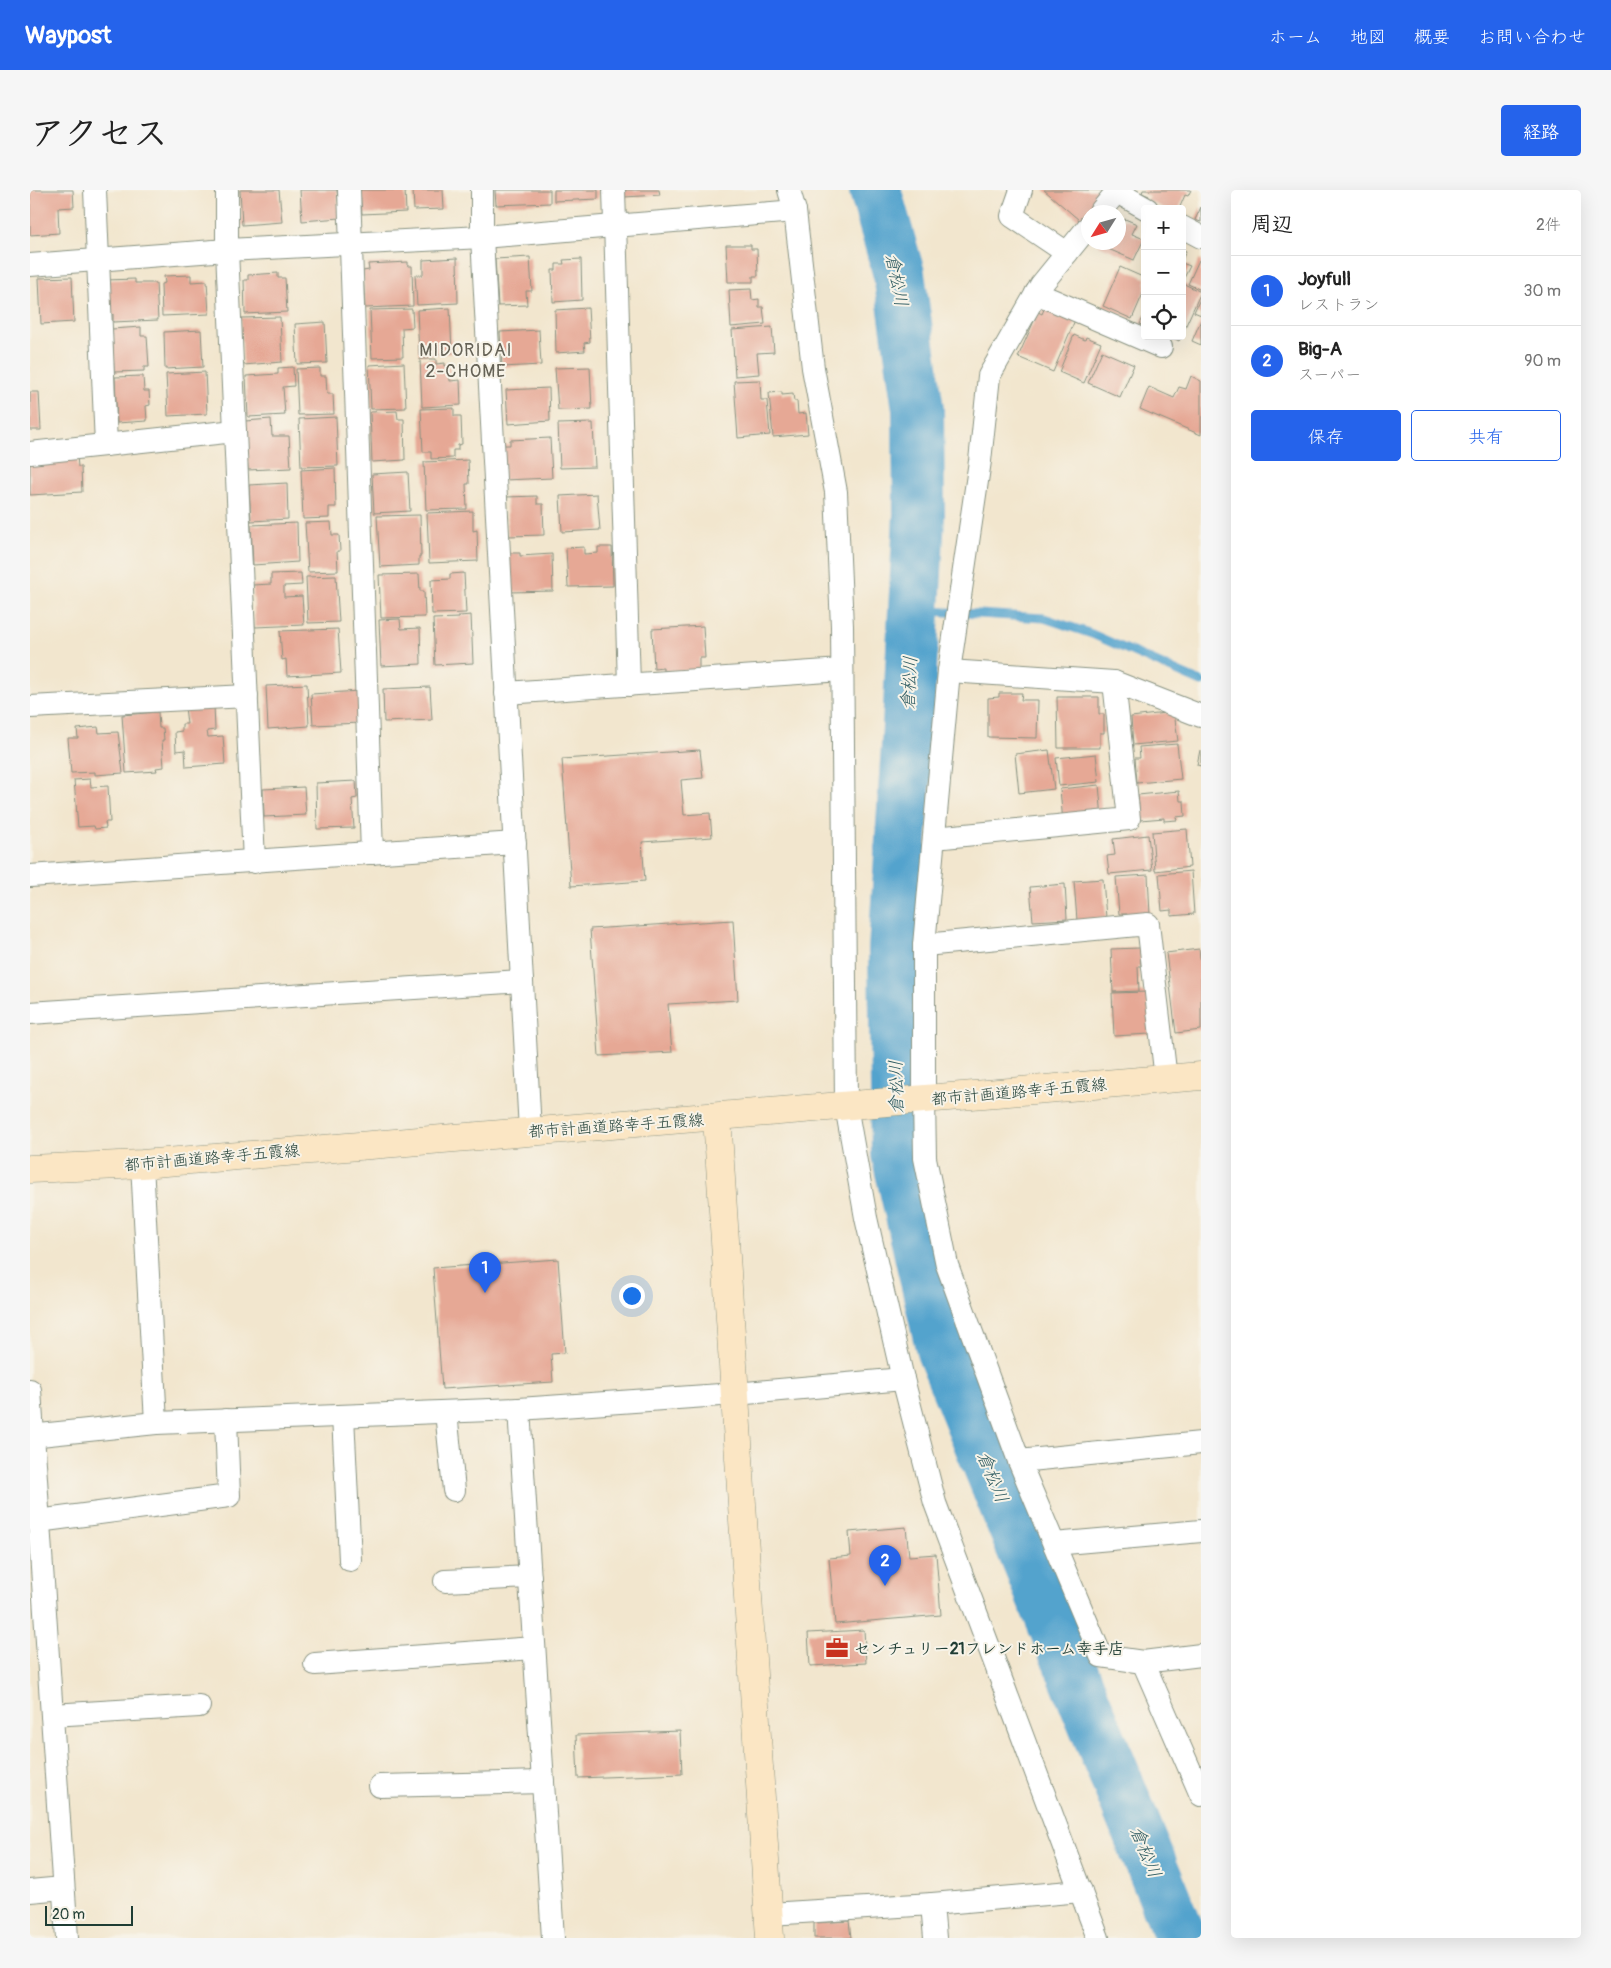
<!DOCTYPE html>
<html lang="ja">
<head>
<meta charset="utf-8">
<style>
	body { margin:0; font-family:Pangolin,"Klee One",sans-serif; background:#f6f6f6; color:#222 }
	.controls { position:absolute; right:15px; top:15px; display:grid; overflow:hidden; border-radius:5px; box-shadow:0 5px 20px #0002 }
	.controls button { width:45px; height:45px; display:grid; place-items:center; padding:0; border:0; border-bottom:1px solid #e0e0e0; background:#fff; color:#222; font:25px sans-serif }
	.compass { position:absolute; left:1051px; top:15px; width:45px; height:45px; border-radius:50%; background:#fff; box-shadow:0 5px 20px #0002; rotate:233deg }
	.scale { position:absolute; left:15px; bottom:12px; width:88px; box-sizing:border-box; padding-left:5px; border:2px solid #1f3d34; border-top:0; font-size:14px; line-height:18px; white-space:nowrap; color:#1f3d34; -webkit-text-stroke:4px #f7f3e8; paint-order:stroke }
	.you { position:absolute; left:601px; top:1105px; width:18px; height:18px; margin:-12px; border:4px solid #fff; border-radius:50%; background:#1a73e8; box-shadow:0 0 0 8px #1a73e833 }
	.badge { display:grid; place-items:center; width:32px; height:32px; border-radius:50%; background:#2563eb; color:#fff; font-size:16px; font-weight:700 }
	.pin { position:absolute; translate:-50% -41px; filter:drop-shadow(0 1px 2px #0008) }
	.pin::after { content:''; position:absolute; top:26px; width:18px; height:15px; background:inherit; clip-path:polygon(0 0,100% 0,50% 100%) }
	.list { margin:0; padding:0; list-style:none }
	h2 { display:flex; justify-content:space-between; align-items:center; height:65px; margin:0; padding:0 20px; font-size:21px }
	h2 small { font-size:16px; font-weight:400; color:#767676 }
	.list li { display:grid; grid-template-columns:32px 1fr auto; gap:15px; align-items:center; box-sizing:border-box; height:70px; padding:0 20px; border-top:1px solid #e0e0e0 }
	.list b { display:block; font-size:19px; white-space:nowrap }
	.list p { margin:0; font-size:16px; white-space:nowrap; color:#767676 }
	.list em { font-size:16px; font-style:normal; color:#767676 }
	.actions { display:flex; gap:10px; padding:15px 20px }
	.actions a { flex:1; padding:11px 0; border:1px solid #2563eb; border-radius:5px; text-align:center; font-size:18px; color:#2563eb }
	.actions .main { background:#2563eb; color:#fff }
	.icon { flex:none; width:28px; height:28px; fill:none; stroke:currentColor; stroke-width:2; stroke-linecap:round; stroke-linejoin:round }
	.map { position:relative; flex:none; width:1171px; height:1748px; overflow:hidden; border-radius:5px }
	header { display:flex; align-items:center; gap:30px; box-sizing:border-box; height:70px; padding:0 25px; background:#2563eb; color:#fff }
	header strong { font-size:24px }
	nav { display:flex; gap:28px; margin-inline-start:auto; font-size:18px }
	.intro { display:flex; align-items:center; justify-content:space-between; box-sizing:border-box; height:120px; padding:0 30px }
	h1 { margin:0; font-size:35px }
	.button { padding:12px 22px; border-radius:5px; background:#2563eb; color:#fff; font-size:18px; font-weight:700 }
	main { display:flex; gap:30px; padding:0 30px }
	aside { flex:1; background:#fff; border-radius:5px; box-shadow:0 5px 20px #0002 }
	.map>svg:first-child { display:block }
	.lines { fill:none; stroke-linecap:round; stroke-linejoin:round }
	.stream { stroke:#53a3cd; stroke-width:9 }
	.river { stroke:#53a3cd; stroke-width:52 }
	.building { fill:#e6a895 }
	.street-casing { stroke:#889281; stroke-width:24 }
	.secondary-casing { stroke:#889281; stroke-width:29 }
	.street { stroke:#fff; stroke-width:22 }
	.secondary { stroke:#fbe6c4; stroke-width:28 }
	.labels { text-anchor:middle; stroke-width:4; stroke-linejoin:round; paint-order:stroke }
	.street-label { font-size:16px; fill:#1f3d34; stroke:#f7f3e8 }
	.poi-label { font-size:16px; font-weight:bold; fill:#1f3d34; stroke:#f7f3e8; text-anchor:start }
	.water-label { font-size:18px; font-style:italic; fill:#2f5c62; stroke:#f7f3e8 }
	.neighbourhood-label { font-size:18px; letter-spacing:1px; fill:#656256; stroke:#f7f3e8 }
</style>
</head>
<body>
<header>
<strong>Waypost</strong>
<nav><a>ホーム</a><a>地図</a><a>概要</a><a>お問い合わせ</a></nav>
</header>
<div class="intro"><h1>アクセス</h1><a class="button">経路</a></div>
<main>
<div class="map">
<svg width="1171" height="1748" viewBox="0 0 1171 1748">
	<rect width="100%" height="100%" fill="#f7f3e8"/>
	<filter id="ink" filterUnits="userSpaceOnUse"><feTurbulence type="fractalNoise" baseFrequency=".02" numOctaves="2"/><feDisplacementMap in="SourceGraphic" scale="10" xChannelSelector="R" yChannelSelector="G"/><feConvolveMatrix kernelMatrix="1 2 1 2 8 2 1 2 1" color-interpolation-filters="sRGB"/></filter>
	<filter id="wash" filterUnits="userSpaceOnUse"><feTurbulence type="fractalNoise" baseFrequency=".0096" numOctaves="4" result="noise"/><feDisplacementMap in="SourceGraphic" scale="20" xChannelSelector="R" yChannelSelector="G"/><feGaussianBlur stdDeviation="1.12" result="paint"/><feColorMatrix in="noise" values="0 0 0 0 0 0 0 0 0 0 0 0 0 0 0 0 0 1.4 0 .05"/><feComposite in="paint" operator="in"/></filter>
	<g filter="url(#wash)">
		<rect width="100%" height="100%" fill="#f2e6ce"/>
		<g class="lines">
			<!-- stream -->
			<polyline class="stream" points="884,420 1014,428 1062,444 1171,492"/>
			<!-- river -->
			<polyline class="river" points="845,0 869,84 888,219 889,325 877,555 864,760 867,964 912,1161 1151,1748"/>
		</g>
		<g id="blocks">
			<!-- building -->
			<g class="building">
				<polygon points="0,0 43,0 44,17 28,18 29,43 0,45"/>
				<polygon points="210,0 249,0 252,32 212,35"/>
				<polygon points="270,0 307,0 310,28 272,31"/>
				<polygon points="330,0 375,0 376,22 332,24"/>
				<polygon points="383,0 413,0 414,19 384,20"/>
				<polygon points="465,0 520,0 520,13 466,15"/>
				<polygon points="524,0 568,0 568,9 524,11"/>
				<polygon points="594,0 629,0 630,5 594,7"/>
				<polygon points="1014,0 1074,0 1049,30"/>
				<polygon points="1113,0 1161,0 1158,6 1155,5 1149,19 1136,19 1117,10 1119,6 1112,3"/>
				<polygon points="1171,17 1171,32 1165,30"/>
				<polygon points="1088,29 1094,31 1095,29 1107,34 1102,44 1114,49 1104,70 1069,55 1070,52 1088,52"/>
				<polygon points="696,55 721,55 721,59 727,59 728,86 723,86 723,92 698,92"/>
				<polygon points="1152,59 1156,61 1152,70"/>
				<polygon points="500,67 502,101 496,101 497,115 468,116 465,69"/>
				<polygon points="427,68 428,113 387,115 385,85 393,85 393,70"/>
				<polygon points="551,69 552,110 523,112 522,80 526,80 526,74 534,74 533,70"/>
				<polygon points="1169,70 1171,71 1171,100 1158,94"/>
				<polygon points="378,72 378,76 382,76 383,116 335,118 333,81 339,80 338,74"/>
				<polygon points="1152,73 1160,76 1152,92"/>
				<polygon points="1090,77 1115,88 1115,99 1102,129 1073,116"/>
				<polygon points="248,83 248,88 255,88 257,122 215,124 214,90 218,90 218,85"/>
				<polygon points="161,85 161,92 177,91 179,124 132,126 131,94 135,93 134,86"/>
				<polygon points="42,87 44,132 11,134 9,88"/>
				<polygon points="105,89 105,93 126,93 128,130 83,132 83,124 78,124 76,90"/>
				<polygon points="1152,93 1171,102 1152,144"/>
				<polygon points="721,99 722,110 729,109 729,117 733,117 735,134 701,137 699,100"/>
				<polygon points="1171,107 1171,125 1164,122"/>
				<polygon points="1015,117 1045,130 1023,182 988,167 1008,122 1012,124"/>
				<polygon points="420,118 422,163 389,165 387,120"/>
				<polygon points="558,118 560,152 554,153 555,161 526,163 525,120"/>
				<polygon points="382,119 383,137 372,138 373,167 342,168 340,120"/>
				<polygon points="1115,124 1115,136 1110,134"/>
				<polygon points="250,127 252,172 213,175 211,128"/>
				<polygon points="1171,130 1171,155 1162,151"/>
				<polygon points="295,132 297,173 267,174 265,134"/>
				<polygon points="111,137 111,146 117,146 119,177 114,177 114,181 84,182 82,139"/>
				<polygon points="742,137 744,162 727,163 729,184 705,186 702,140"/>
				<polygon points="171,140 173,177 135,179 134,142"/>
				<polygon points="509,140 511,175 472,177 470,142"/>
				<polygon points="1044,145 1055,150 1056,147 1071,153 1054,193 1029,182"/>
				<polygon points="1139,146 1151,146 1149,151"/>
				<polygon points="1072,161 1104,175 1090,207 1058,193"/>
				<polygon points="390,169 406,169 406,174 415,173 415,176 419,176 420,191 430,190 431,215 392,217"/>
				<polygon points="374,173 376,218 341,219 339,175"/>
				<polygon points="263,177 264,196 253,197 255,225 218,227 216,186 248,184 248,178"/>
				<polygon points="560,177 562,219 528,220 525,178"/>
				<polygon points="290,178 290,186 296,186 297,204 303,204 304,224 268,225 266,179"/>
				<polygon points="175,182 177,224 138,226 136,184"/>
				<polygon points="113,186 114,201 119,201 120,215 116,216 117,231 87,233 85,187"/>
				<polygon points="1161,186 1171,191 1171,245 1110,219 1119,197 1144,208 1149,197 1156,199"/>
				<polygon points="730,190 731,210 737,210 740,245 708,248 704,191"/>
				<polygon points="519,198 520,231 478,234 476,200"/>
				<polygon points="0,202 9,202 11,240 0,240"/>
				<polygon points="752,202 752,205 763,204 764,211 767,211 768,224 776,223 778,244 743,247 739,203"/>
				<polygon points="424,218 424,226 431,226 432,254 428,255 428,260 423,260 423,268 401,269 401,262 393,262 391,219"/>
				<polygon points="367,221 368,229 374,229 375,270 342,272 340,222"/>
				<polygon points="306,227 308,276 271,277 269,229"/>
				<polygon points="241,229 242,246 259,246 261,278 218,280 215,231"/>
				<polygon points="563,233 565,277 530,278 528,234"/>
				<polygon points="520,248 522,288 474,290 473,255 480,255 480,250"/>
				<polygon points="47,266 48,277 51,277 52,302 0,305 0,269"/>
				<polygon points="438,270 439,294 436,294 437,319 396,320 394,272"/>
				<polygon points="305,278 306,317 299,317 299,328 273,329 271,280"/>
				<polygon points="378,282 380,321 344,323 342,284"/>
				<polygon points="257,293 258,329 221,331 219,295"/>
				<polygon points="567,304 570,340 532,342 530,306"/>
				<polygon points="507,306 507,314 513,314 514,345 478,346 476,307"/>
				<polygon points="443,321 443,341 447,340 448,371 399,373 397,323"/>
				<polygon points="390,325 391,366 389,366 389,375 350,377 347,326"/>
				<polygon points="301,332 302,345 309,345 310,361 307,361 308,381 278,382 275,333"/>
				<polygon points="267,333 268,372 223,375 221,335"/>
				<polygon points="554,357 554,364 568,363 568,357 582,357 583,396 538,397 536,358"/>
				<polygon points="478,363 490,363 490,366 522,364 523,401 480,402"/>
				<polygon points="271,383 272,395 254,396 254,407 272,406 274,435 225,437 223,395 241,394 241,384"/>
				<polygon points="434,383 436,423 402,424 401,390 420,389 420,384"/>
				<polygon points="389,384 390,401 394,401 395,427 351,428 349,385"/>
				<polygon points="306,386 309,432 278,433 276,387"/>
				<polygon points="441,425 443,473 405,475 403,429 429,428 429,426"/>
				<polygon points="370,429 371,439 390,438 391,474 351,476 349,430"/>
				<polygon points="673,436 675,468 669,468 669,480 633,481 633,478 624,479 622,439"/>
				<polygon points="308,439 311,483 257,486 256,469 252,470 250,441"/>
				<polygon points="277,494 279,536 238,539 236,496"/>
				<polygon points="400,497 402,530 354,532 353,499"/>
				<polygon points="330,501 331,533 283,535 281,504"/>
				<polygon points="969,503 992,503 991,510 1008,510 1007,548 958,547 958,508 969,507"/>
				<polygon points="1027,507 1069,507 1069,524 1074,524 1074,543 1070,543 1070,558 1028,558"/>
				<polygon points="184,515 185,540 177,541 178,547 193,546 195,574 156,577 155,560 146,561 145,542 152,541 152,534 157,534 155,517"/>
				<polygon points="128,522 129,538 133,538 134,550 132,550 134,577 126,578 127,581 96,583 92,525"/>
				<polygon points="1144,522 1148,551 1103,555 1101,527"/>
				<polygon points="68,537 69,543 88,542 93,583 65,585 65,582 41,583 38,548 48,548 47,539"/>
				<polygon points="1147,554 1151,589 1107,593 1105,568 1110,568 1109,557"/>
				<polygon points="670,560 673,588 651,590 654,625 680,623 682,647 612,652 615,691 541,696 532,569"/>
				<polygon points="1019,560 1024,599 989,603 985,564"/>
				<polygon points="1170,560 1171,560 1171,576 1167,575"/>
				<polygon points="1066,564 1069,592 1029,596 1026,568"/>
				<polygon points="60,589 61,597 78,596 80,632 75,632 76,638 65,639 64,636 48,637 44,590"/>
				<polygon points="326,591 327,608 322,609 324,638 287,639 286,593"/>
				<polygon points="1069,595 1072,628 1033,632 1030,599"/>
				<polygon points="274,597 276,625 234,627 233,599"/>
				<polygon points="1149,601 1150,611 1154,611 1155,626 1146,627 1147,630 1134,631 1134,628 1110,630 1108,605"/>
				<polygon points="1157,639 1160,677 1125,681 1122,642"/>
				<polygon points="1118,645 1122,680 1079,684 1077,666 1085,665 1083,649"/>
				<polygon points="1161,681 1164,724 1141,726 1141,720 1132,721 1129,684"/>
				<polygon points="1118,685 1120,725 1098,727 1097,724 1089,724 1086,687"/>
				<polygon points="1073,689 1076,728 1047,730 1044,691"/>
				<polygon points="1035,694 1037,729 1003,731 1000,697"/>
				<polygon points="703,730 708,810 638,814 642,862 569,866 560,739"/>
				<polygon points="1110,758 1111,776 1108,776 1109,801 1083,802 1081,759"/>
				<polygon points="1169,759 1171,775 1171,840 1146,843 1136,763"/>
				<polygon points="1118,802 1120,844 1084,846 1082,803"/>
				<polygon points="528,1069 535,1163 521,1164 523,1192 412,1199 403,1078"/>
				<polygon points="876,1337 879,1366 906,1364 911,1425 805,1434 799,1368 821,1366 819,1342"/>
				<polygon points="834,1440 836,1473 780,1476 778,1443"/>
				<polygon points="650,1541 652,1584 548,1588 546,1545"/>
				<polygon points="819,1731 821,1748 784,1748 784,1733"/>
			</g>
		</g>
	</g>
	<g filter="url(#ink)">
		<use href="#blocks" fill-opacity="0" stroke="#889281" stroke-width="1"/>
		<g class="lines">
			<defs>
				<g id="street">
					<polyline points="65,0 76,255"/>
					<polyline points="197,0 197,60 224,672"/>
					<polyline points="319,0 342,663"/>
					<polyline points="452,0 452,47 500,941"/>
					<polyline points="584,0 599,495"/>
					<polyline points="759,0 765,21 783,178 806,302 812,436 816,916 836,1028 873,1189 905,1313 1068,1748"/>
					<polyline points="991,0 982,26 1037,63"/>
					<polyline points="1087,2 1117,19"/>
					<polyline points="1070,22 1088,0"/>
					<polyline points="1058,37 1011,95 959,186 950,271 919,481 894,755 894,908 895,968 917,1075 989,1271 1071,1466 1113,1472 1171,1465"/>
					<polyline points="1152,37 1171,47"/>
					<polyline points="0,75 197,60 452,47 765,21"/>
					<polyline points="1006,103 1131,157"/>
					<polyline points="0,263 205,241"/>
					<polyline points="919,481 1084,492 1171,526"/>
					<polyline points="476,503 812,480"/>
					<polyline points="0,517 217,506"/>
					<polyline points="904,648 1099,629 1084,492"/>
					<polyline points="0,686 485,653"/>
					<polyline points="894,755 1118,734 1136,889"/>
					<polyline points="0,823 492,791"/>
					<polyline points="112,974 126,1233"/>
					<polyline points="0,1200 37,1748"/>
					<polyline points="489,1219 523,1748"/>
					<polyline points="416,1222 424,1300"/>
					<polyline points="313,1226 320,1370"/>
					<polyline points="0,1246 126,1233 489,1219 705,1204 873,1189"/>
					<polyline points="989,1271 1171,1253"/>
					<polyline points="8,1331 199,1306 196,1230"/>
					<polyline points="1024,1354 1171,1341"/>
					<polyline points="415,1391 500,1387"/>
					<polyline points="1113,1472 1171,1605"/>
					<polyline points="285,1474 504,1458"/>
					<polyline points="22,1525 169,1516"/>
					<polyline points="350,1596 513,1592"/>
					<polyline points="0,1701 33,1698"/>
					<polyline points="739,1724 902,1714"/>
					<polyline points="905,1748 902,1714 1051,1701"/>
				</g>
				<g id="secondary">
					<polyline points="687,927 740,1748"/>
					<polyline points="0,979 112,974 1171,886"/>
				</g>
			</defs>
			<!-- street casing -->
			<use href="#street" class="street-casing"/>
			<!-- secondary casing -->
			<use href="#secondary" class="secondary-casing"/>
			<!-- street -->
			<use href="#street" class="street"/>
			<!-- secondary -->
			<use href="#secondary" class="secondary"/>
		</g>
	</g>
	<!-- icons -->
	<defs>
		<symbol id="office-bare" viewBox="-9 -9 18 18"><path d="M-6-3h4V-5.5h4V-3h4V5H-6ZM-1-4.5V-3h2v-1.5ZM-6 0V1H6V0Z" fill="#c8321e" stroke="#f7f3e8" stroke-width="2.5" paint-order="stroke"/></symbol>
	</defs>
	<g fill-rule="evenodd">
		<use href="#office-bare" x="791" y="1442" width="32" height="32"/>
	</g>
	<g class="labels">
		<!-- street labels -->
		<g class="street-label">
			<text transform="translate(989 901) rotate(-5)" y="6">都市計画道路幸手五霞線</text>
			<text transform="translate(586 935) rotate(-4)" y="6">都市計画道路幸手五霞線</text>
			<text transform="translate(182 967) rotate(-5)" y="6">都市計画道路幸手五霞線</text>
		</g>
		<!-- poi labels -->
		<g class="poi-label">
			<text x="824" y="1464">センチュリー21フレンドホーム幸手店</text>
		</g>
		<!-- water labels -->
		<g class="water-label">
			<text transform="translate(867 90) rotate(79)" y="6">倉松川</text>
			<text transform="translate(879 493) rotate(-87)" y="6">倉松川</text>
			<text transform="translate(866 897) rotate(-91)" y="6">倉松川</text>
			<text transform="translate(963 1287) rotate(68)" y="6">倉松川</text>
			<text transform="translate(1116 1662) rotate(68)" y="6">倉松川</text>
		</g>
		<!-- neighbourhood labels -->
		<g class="neighbourhood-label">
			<text x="436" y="166">MIDORIDAI<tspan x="436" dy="21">2-CHOME</tspan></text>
		</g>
	</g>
</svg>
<div class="controls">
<button>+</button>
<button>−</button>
<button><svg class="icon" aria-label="locate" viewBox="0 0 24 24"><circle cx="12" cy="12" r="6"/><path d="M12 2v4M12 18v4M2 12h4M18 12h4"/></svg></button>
</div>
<svg class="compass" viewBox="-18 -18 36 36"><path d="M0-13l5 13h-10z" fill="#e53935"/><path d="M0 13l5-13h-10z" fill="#767676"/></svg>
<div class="scale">20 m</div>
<div class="you"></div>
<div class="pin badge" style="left:455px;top:1103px">1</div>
<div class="pin badge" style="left:855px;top:1396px">2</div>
</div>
<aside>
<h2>周辺<small>2件</small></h2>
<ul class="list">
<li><span class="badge">1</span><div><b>Joyfull</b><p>レストラン</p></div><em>30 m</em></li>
<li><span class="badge">2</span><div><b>Big-A</b><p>スーパー</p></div><em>90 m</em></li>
</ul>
<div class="actions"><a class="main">保存</a><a>共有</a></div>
</aside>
</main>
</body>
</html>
